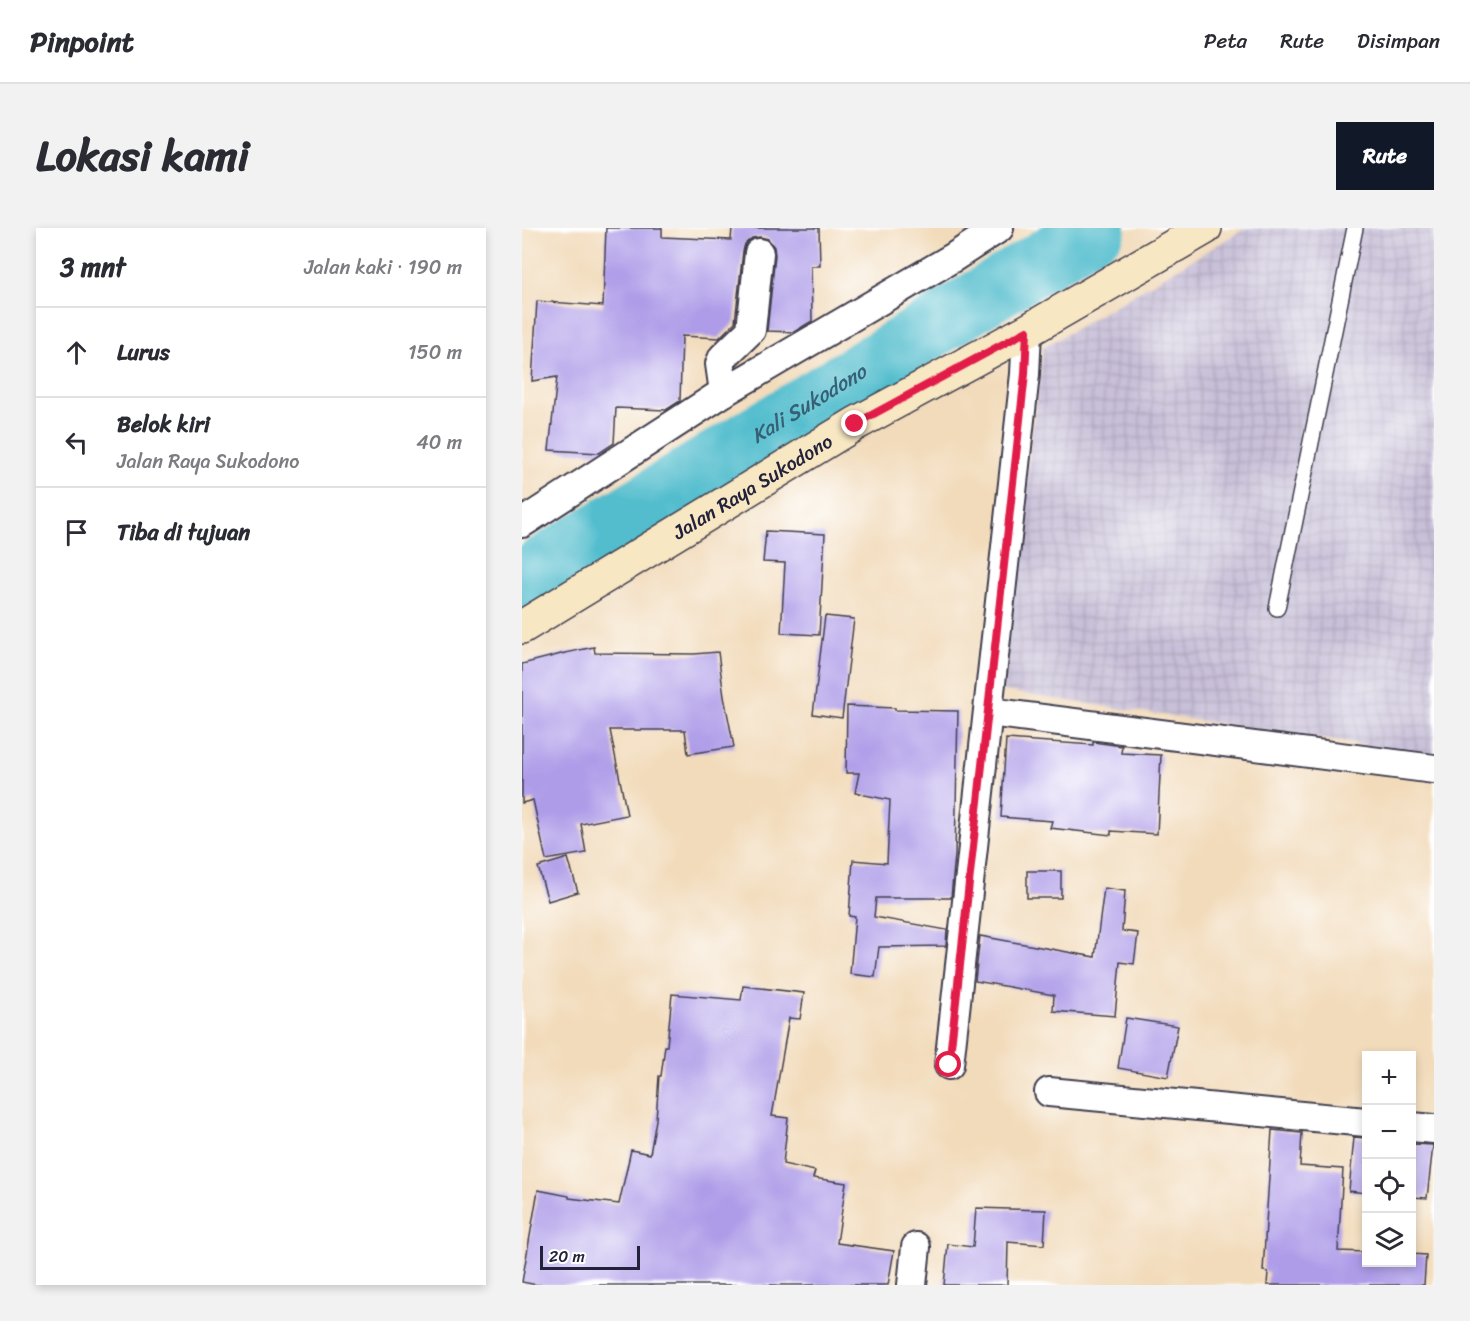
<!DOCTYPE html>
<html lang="id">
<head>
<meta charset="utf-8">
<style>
	body { margin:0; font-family:Sriracha,sans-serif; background:#f2f2f3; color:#2b2b33 }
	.controls { position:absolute; right:18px; bottom:18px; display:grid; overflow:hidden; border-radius:0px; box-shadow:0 3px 9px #0003 }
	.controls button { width:54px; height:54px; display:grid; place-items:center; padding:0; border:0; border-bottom:2px solid #e1e1e2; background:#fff; color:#2b2b33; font:30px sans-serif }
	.scale { position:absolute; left:18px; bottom:15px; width:100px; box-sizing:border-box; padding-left:6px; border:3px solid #22223b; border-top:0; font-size:16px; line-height:21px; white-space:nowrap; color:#22223b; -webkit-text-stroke:4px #fff; paint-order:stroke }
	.stop { position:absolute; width:18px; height:18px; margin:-14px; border:4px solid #e11d48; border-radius:50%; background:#fff }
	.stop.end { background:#e11d48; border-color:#fff; box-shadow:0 2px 6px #0008 }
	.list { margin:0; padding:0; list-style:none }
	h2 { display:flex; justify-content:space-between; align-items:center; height:78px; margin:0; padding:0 24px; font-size:26px }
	h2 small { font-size:20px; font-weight:400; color:#7c7c81 }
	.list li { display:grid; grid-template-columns:39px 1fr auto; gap:18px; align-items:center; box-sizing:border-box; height:90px; padding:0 24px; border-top:2px solid #e1e1e2 }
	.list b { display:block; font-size:22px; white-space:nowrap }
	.list p { margin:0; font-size:20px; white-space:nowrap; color:#7c7c81 }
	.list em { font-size:20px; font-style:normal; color:#7c7c81 }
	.icon { flex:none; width:33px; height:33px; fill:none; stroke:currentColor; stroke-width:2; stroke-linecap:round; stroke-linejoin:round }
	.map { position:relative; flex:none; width:912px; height:1057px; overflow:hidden; border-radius:0px }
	header { display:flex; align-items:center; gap:36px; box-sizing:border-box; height:84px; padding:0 30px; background:#fff; border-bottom:2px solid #e1e1e2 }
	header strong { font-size:28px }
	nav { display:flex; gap:33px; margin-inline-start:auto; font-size:21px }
	.intro { display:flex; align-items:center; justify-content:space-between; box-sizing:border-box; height:144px; padding:0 36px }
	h1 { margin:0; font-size:42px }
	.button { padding:15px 27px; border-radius:0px; background:#111827; color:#fff; font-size:21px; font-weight:700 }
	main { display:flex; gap:36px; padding:0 36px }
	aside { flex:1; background:#fff; border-radius:0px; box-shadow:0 3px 9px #0003 }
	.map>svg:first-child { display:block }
	.industrial { fill:url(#industrial-grid) }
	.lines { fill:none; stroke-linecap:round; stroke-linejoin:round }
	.river { stroke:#52bdcd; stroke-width:60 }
	.building { fill:#ae9ce8 }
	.service-casing { stroke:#413e4e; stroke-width:18 }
	.minor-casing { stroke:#413e4e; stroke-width:32 }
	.secondary-casing { stroke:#413e4e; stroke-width:36 }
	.service { stroke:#fff; stroke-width:15 }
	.minor { stroke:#fff; stroke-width:28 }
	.secondary { stroke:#f8e7c3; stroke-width:33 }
	.route { stroke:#e11d48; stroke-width:8 }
	.labels { text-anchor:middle; stroke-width:6; stroke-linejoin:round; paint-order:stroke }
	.street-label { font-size:20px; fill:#22223b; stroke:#fff }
	.water-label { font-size:21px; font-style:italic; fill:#356075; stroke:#fff }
</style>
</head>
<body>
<header>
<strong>Pinpoint</strong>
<nav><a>Peta</a><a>Rute</a><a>Disimpan</a></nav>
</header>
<div class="intro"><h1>Lokasi kami</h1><a class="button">Rute</a></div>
<main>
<aside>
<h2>3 mnt<small>Jalan kaki · 190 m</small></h2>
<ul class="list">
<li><svg class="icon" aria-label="ahead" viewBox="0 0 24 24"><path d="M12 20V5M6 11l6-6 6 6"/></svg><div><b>Lurus</b></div><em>150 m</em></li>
<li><svg class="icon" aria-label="left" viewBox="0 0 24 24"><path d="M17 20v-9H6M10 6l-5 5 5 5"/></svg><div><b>Belok kiri</b><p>Jalan Raya Sukodono</p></div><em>40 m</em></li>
<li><svg class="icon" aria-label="arrive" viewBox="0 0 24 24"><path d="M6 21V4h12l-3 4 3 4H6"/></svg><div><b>Tiba di tujuan</b></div></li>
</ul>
</aside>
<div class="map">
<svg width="912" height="1057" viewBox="0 0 912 1057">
	<defs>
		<pattern id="industrial-grid" width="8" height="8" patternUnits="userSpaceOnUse" patternTransform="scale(1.5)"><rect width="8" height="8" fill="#c8bfd8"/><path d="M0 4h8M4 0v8" fill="none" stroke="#aca4ba"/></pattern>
	</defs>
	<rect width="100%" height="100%" fill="#fff"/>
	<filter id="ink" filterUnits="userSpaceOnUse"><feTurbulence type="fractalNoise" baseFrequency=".0167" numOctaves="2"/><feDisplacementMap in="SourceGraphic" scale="12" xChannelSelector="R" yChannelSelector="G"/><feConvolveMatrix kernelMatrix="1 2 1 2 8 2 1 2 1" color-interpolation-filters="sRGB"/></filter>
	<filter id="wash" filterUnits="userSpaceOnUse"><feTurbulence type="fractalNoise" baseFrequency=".008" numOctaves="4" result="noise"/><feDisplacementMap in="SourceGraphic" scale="24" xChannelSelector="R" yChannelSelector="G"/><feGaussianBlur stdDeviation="1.35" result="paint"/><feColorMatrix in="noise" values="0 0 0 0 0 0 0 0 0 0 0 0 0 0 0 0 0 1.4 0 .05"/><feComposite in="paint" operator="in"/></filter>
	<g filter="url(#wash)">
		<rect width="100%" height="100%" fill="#f2dbbb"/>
		<!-- industrial -->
		<polygon class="industrial" points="724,0 912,0 912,528 476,462 521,120"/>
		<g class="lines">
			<!-- river -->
			<path class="river" id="s1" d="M0 351 574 0"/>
		</g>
		<g id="blocks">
			<!-- building -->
			<g class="building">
				<polygon points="84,0 140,0 140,9 209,12 210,0 297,0 298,38 289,38 290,93 272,104 245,103 253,27 252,19 246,11 238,9 230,10 223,16 221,23 213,94 197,110 160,108 158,173 144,182 94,180 92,215 77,225 27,222 35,149 10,153 15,73 81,78"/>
				<polygon points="244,303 303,306 297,407 259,405 263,335 241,334"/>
				<polygon points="303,388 332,391 320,490 291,486"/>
				<polygon points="72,419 73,425 172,426 196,424 202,469 212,519 166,526 163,502 88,502 105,587 59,596 64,625 24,632 11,572 0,575 0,436 43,425"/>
				<polygon points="325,478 373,480 373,482 436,483 433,627 429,670 354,670 352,689 425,702 424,718 357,719 353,749 328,746 333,689 327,688 331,632 365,635 368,572 333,565 337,545 324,545"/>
				<polygon points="484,511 571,517 571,514 600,518 599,525 639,527 635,606 589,603 589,607 528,600 530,593 479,589"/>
				<polygon points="46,630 56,664 26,673 16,639"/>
				<rect x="505" y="643" width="34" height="27"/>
				<polygon points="582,660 603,663 600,703 616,705 612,736 598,734 593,788 531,783 532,767 453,753 458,708 573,729"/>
				<polygon points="221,758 282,765 278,791 267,790 250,888 266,890 261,936 293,943 291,950 324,955 315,1015 372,1023 366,1057 15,1057 0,1054 16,962 47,968 47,970 97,976 109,922 128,926 134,892 137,848 139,848 143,818 145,818 150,766 219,772"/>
				<polygon points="604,790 656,798 646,849 596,840"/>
				<polygon points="750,902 780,905 778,938 821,941 816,1023 844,1024 844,1035 890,1035 890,1026 904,1027 902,1057 745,1057 746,1044 741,1043"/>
				<polygon points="832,909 844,910 844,965 827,963"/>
				<polygon points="890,916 911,917 905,970 890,969"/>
				<polygon points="454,980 524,982 522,1017 486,1014 485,1057 422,1057 426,1016 451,1019"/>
			</g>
		</g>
	</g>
	<g filter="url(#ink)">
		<use href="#blocks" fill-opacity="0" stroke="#413e4e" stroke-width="1.5"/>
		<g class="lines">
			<defs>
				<polyline id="service" points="755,380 833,0"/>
				<g id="minor">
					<polyline points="202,164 198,136 201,129 229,102 237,25"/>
					<polyline points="0,295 202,164 432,29 477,0"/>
					<polyline points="467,484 912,541"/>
					<polyline points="427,837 503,146 505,103"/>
					<polyline points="527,864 844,894"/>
					<polyline points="890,899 912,901"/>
					<polyline points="390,1057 394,1019"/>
				</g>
				<g id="secondary">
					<path id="s2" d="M0 399 333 196 505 103 683 0"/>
				</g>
			</defs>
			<!-- service casing -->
			<use href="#service" class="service-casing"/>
			<!-- minor casing -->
			<use href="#minor" class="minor-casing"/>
			<!-- secondary casing -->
			<use href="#secondary" class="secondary-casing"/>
			<!-- service -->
			<use href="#service" class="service"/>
			<!-- minor -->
			<use href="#minor" class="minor"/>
			<!-- secondary -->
			<use href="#secondary" class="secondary"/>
		</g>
	</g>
	<g class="lines" filter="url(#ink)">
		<!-- route -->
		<polyline class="route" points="333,196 505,103 503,146 427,837"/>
	</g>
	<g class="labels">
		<!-- street labels -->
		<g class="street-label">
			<text dy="7" stroke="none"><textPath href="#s2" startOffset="270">Jalan Raya Sukodono</textPath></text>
		</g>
		<!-- water labels -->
		<g class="water-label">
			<text dy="7" stroke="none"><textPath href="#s1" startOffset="336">Kali Sukodono</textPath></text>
		</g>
	</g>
</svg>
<div class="controls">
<button>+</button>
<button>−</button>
<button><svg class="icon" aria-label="locate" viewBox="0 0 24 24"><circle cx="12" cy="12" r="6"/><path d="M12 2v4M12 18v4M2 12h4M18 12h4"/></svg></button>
<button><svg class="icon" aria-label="layers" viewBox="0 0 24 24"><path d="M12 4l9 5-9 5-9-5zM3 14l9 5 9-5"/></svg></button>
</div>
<div class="scale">20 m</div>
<div class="stop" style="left:427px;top:837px"></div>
<div class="stop end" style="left:333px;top:196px"></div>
</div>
</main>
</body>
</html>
